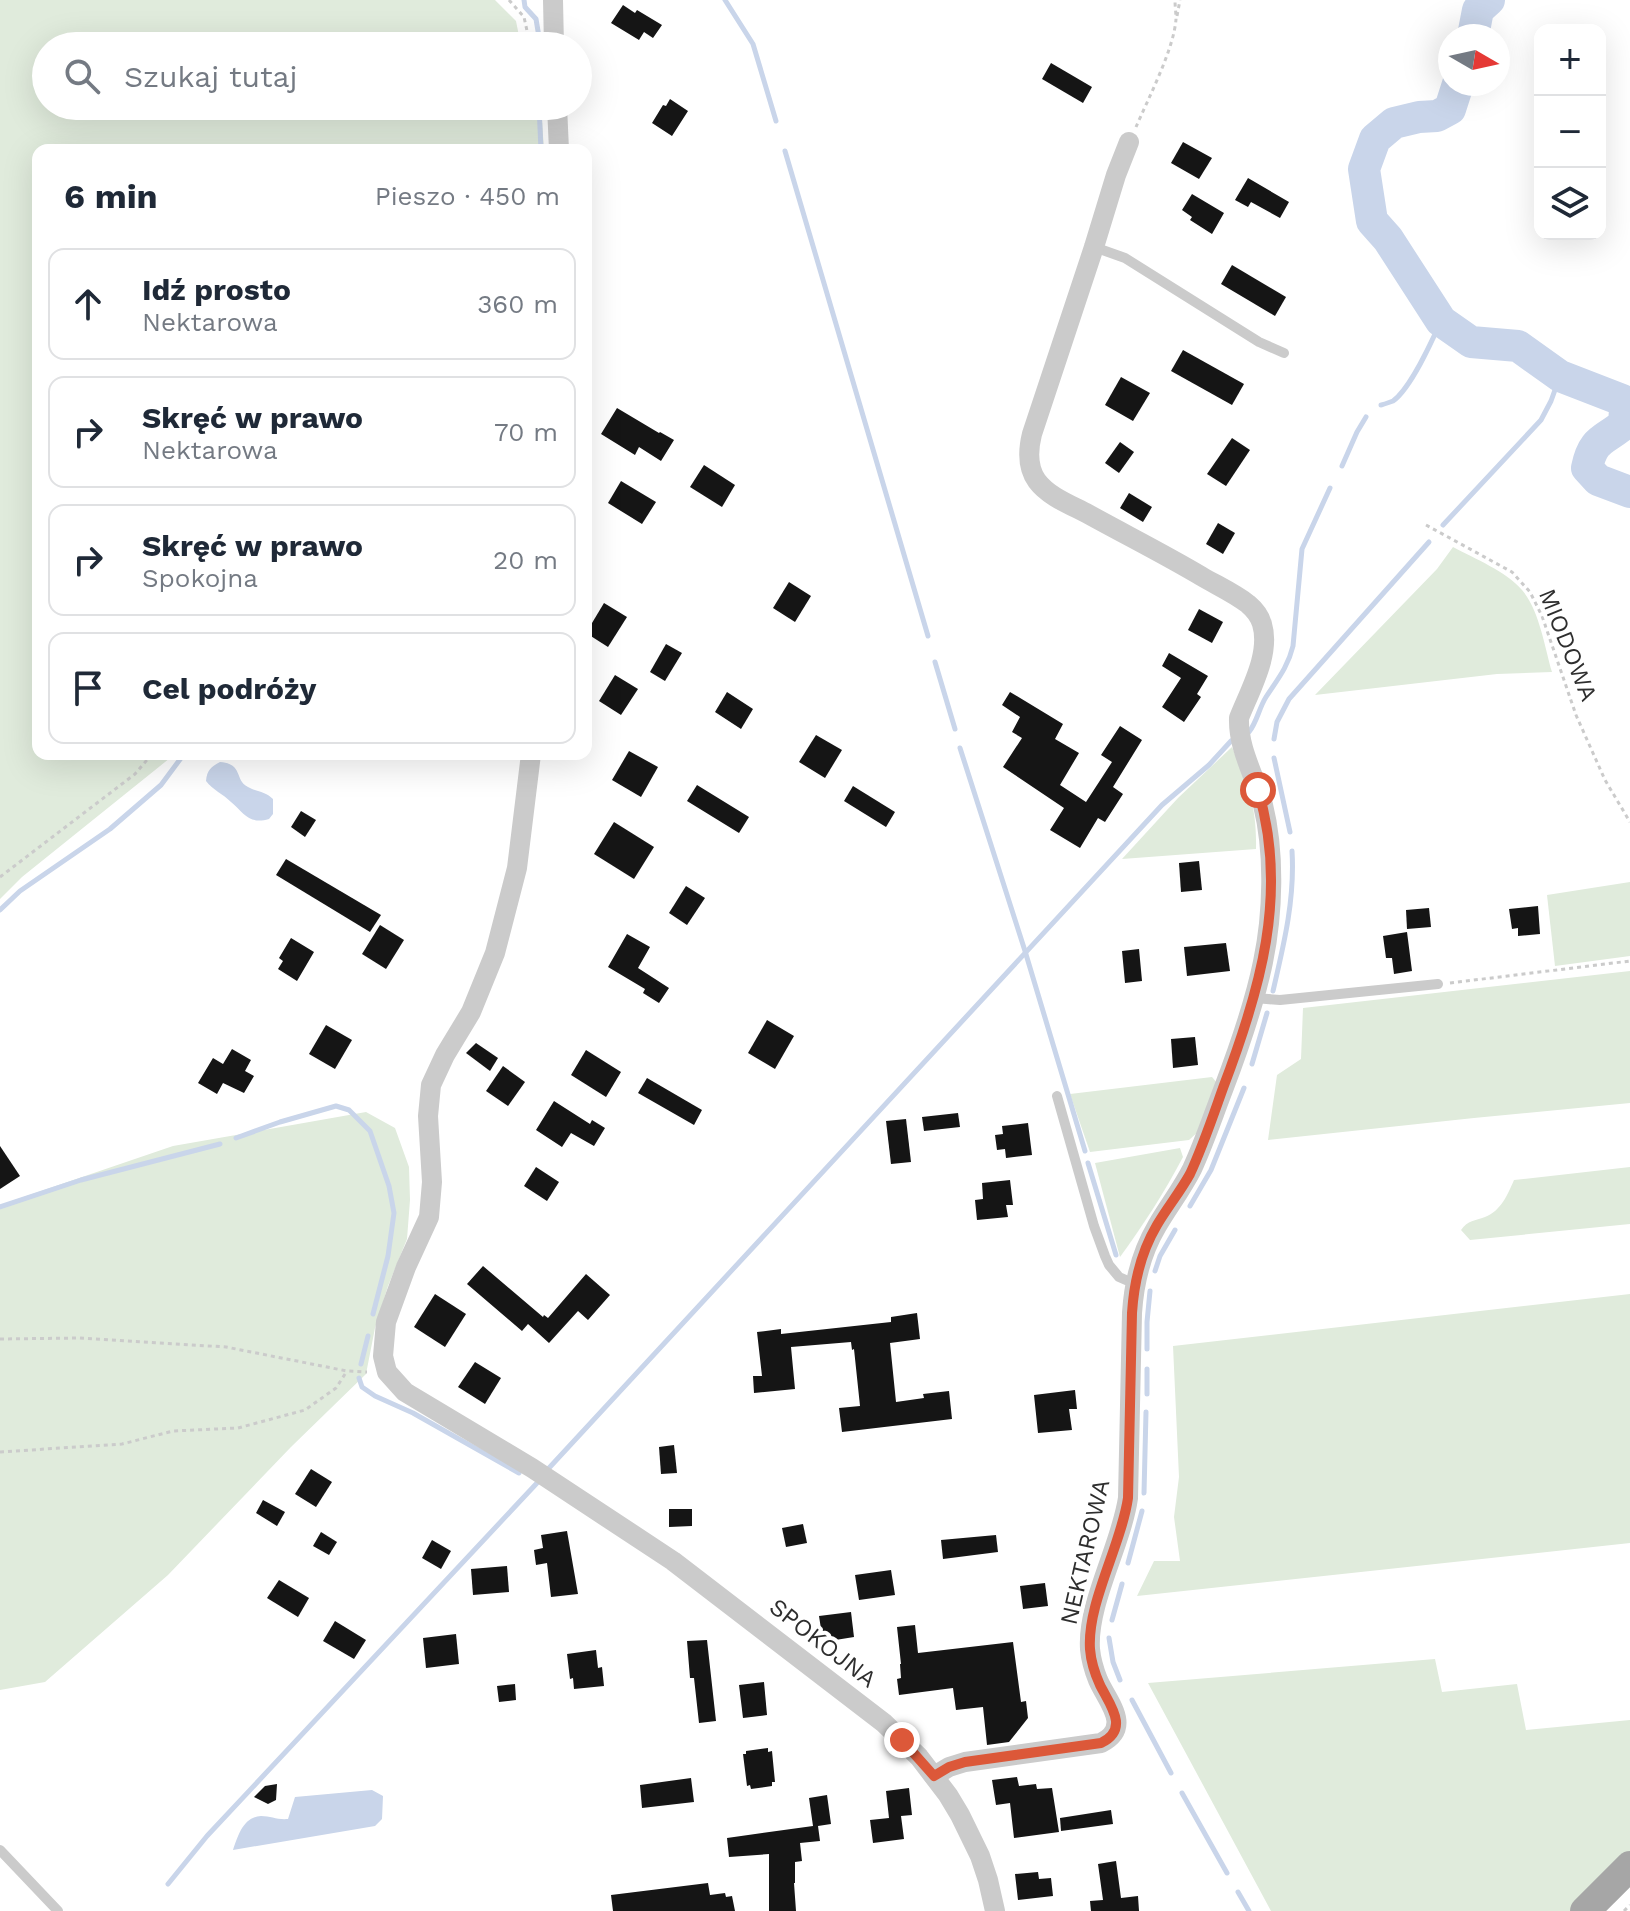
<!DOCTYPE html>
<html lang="pl">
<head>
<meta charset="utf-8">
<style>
	body { margin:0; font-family:"Work Sans",sans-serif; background:#f6f6f7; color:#1f2937 }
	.controls { position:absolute; right:24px; top:24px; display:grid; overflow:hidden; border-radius:16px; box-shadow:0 8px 32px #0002 }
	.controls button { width:72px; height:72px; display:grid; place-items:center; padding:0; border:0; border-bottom:2px solid #e0e1e3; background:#fff; color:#1f2937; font:40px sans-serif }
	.compass { position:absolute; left:1438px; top:24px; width:72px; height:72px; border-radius:50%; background:#fff; box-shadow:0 8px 32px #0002; rotate:99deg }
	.stop { position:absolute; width:24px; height:24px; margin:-18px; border:6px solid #dc5839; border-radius:50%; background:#fff }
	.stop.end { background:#dc5839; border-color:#fff; box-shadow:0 2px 8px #0008 }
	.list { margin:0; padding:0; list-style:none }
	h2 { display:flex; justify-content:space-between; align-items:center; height:104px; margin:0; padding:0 32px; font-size:34px }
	h2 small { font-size:26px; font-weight:400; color:#747a83 }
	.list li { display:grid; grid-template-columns:52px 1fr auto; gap:24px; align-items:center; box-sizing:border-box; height:112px; margin:0 16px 16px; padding:0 16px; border:2px solid #e0e1e3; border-radius:16px }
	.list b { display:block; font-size:30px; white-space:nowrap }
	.list p { margin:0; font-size:26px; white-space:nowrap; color:#747a83 }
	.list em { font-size:26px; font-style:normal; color:#747a83 }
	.icon { flex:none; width:44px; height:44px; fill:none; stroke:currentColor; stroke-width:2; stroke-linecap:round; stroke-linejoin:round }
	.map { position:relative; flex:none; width:1630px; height:1911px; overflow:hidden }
	.search { position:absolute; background:#fff; box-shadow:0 8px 32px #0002; left:32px; top:32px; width:560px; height:88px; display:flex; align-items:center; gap:20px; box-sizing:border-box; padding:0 28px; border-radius:44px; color:#747a83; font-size:30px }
	.panel { position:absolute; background:#fff; box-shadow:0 8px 32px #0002; left:32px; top:144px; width:560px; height:616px; border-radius:16px }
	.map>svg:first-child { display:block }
	.green { fill:#e0ebdc }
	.water { fill:#c9d5ea }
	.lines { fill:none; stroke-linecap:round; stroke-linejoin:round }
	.stream { stroke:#c9d5ea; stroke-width:5 }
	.river { stroke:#c9d5ea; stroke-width:32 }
	.building { fill:#151515 }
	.path { stroke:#cbcbcb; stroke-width:3; stroke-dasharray:4 4; stroke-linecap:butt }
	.service { stroke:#cbcbcb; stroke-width:10 }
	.minor { stroke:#cbcbcb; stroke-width:20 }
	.primary { stroke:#a6a6a6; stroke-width:30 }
	.route { stroke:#dc5839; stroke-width:10 }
	.labels { text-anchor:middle; stroke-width:8; stroke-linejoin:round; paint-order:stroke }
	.street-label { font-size:24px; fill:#2e2e2e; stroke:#fff }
</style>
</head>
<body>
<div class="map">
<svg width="1630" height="1911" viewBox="0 0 1630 1911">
	<rect width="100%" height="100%" fill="#fff"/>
	<!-- green -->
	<g class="green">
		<polygon points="0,0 495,0 516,21 521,46 46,46 46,106 541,106 544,150 38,150 38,754 175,754 22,877 0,899"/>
		<path d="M1453 547C1475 559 1506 571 1522 590 1539 609 1545 648 1552 672L1497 674 1315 695 1437 569Z"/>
		<path d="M1232 747C1248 786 1257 806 1256 849L1122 859 1178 798Z"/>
		<polygon points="1630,882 1630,956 1555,966 1547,895"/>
		<polygon points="1630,971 1630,1103 1474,1118 1268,1140 1277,1075 1301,1059 1303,1008"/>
		<polygon points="1212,1077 1217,1083 1199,1131 1189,1140 1090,1152 1070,1094"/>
		<polygon points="366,1112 395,1128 409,1167 410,1200 407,1239 388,1286 375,1328 366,1374 291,1447 168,1575 45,1682 0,1690 0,1205 173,1146"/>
		<path d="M1180 1148 1183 1157C1164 1193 1144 1224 1120 1257L1095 1163Z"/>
		<path d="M1630 1167V1224L1470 1240 1461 1230C1468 1220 1475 1221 1485 1217 1501 1211 1508 1194 1514 1180Z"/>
		<polygon points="1630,1294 1630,1543 1137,1596 1154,1561 1180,1561 1174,1517 1179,1477 1173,1346"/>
		<polygon points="1435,1659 1442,1692 1517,1684 1526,1730 1630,1720 1630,1854 1573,1911 1271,1911 1148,1683"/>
	</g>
	<!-- water -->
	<g class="water">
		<path d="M220 762C244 764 234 780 248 787 257 792 265 791 273 799V814L269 819C249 825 244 813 231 802 223 794 213 790 206 781 207 770 211 767 220 762Z"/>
		<path d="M372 1790 383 1796 382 1819 375 1826 233 1850C238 1836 243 1817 261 1816 271 1816 277 1820 288 1819L295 1797Z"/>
	</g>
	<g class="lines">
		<!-- stream -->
		<g class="stream">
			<polyline points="524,0 525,7 536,19 539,37"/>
			<polyline points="725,0 753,44 776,121"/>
			<polyline points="539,106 541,150"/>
			<polyline points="785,151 928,636"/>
			<path d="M1381 405C1382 405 1393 401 1393 401 1411 388 1432 341 1441 321"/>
			<polyline points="1342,466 1357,432 1366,417"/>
			<polyline points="1443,525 1541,420 1551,401 1560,376"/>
			<polyline points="935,662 955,729"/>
			<path d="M1249 732C1257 722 1259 708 1266 697 1277 680 1288 667 1293 646L1302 549 1330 488"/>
			<polyline points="1274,739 1277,722 1289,699 1429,542"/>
			<polyline points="960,748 1025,951 1085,1151"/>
			<polyline points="1274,758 1290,832"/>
			<polyline points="0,910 20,891 110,829 161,785 184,754"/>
			<path d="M1273 991C1284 944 1295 899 1292 851"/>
			<polyline points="1252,1064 1267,1013"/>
			<polyline points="236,1138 280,1122 336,1106 349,1110 370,1131 389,1186 394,1213 388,1256 373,1314"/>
			<polyline points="1088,1163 1116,1255"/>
			<polyline points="1190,1206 1211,1170 1244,1088"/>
			<polyline points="0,1207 81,1180 220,1144"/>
			<polyline points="1155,1271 1160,1256 1175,1230"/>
			<polyline points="1147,1349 1147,1322 1150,1291"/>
			<polyline points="361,1364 368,1336"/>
			<polyline points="359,1378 362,1387 375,1396 413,1413 519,1473"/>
			<polyline points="1147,1394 1147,1369"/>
			<polyline points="549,1468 1162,805 1209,765 1231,741"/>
			<polyline points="1144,1493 1146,1412"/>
			<polyline points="1128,1563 1142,1511"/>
			<polyline points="1112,1620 1122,1584"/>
			<polyline points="1109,1638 1113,1662 1120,1680"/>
			<polyline points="1132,1700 1171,1773"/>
			<polyline points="1182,1793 1227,1873"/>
			<polyline points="168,1884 207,1836 537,1483"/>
			<polyline points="1238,1892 1249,1911"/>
		</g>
		<!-- river -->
		<g class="river">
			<polyline points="1473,36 1478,10 1489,0"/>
			<path d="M1458 84 1450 109 1437 116 1419 117 1394 123 1375 139 1364 169 1372 221 1388 239 1441 321 1471 342 1518 346 1560 376 1622 400 1625 409 1624 424C1604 441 1593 438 1587 468L1598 480 1630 492"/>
		</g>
	</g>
	<!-- building -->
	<g class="building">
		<polygon points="623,5 635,13 637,10 662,25 653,38 644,32 639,40 611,23"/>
		<polygon points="1051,63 1092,87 1083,103 1042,79"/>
		<polygon points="670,99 688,111 672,136 652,123 663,105 666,106"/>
		<polygon points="1183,142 1212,158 1199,179 1171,163"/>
		<polygon points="1248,178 1289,202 1280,218 1251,202 1248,207 1235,200"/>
		<polygon points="1192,194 1224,213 1212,234 1190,220 1192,217 1182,210"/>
		<polygon points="1232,265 1286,297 1275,316 1221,284"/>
		<polygon points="1183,350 1244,384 1232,405 1171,371"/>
		<polygon points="1121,377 1150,393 1133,421 1105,405"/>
		<polygon points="617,408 659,433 660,432 674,440 661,461 639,447 635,455 601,434"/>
		<polygon points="1232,438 1250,450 1226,486 1207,474"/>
		<polygon points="1120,442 1134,452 1119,473 1105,463"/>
		<polygon points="704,465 735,485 722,507 690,487"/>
		<polygon points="621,481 656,502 642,524 608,503"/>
		<polygon points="1129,493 1152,507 1143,522 1120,508"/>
		<polygon points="1218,523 1235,533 1223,554 1206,544"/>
		<polygon points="789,582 811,596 795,622 773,608"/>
		<polygon points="604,603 627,617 608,647 586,633"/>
		<polygon points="1199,609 1223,622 1212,643 1188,630"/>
		<polygon points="666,644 682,653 665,681 650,672"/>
		<polygon points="1169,653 1208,676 1197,694 1201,697 1184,722 1162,707 1181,678 1162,666"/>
		<polygon points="615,675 638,689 621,715 599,701"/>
		<polygon points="727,692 753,709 741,729 715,712"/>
		<polygon points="1010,692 1063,724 1055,739 1079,753 1060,785 1086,802 1112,762 1101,755 1120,726 1142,740 1113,787 1123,794 1105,822 1098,818 1080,848 1050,830 1064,808 1003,767 1022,738 1012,732 1020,717 1002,705"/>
		<polygon points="816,735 842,750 825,778 799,762"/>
		<polygon points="629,751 658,767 641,797 612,780"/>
		<polygon points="697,785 749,817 739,833 687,801"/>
		<polygon points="853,786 895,812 886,827 844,801"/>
		<polygon points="301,811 316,820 305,837 291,827"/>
		<polygon points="614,822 654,847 634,879 594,854"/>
		<polygon points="286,859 381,915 370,932 276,875"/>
		<polygon points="1199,861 1202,890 1181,892 1179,863"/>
		<polygon points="686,886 705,898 687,925 669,913"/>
		<polygon points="1538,906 1540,934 1518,936 1518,928 1512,929 1509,909"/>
		<polygon points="1429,908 1431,927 1407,929 1406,910"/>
		<polygon points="380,925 404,940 386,969 362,954"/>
		<polygon points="1407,932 1412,971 1394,974 1392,958 1386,958 1383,936"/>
		<polygon points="627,934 650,947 638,968 669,988 659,1003 643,993 645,989 608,967"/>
		<polygon points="291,938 314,952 297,981 278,969 283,961 279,958"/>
		<polygon points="1226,943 1230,971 1187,976 1184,947"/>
		<polygon points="1139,949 1142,981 1125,983 1122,951"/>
		<polygon points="767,1020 794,1036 775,1069 748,1053"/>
		<polygon points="326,1025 352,1040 335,1069 309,1054"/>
		<polygon points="1195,1037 1198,1065 1173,1068 1171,1039"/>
		<polygon points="476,1043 498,1058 490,1071 466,1053"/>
		<polygon points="232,1049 251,1060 245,1071 254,1076 244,1093 223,1083 217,1094 198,1083 213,1058 223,1064"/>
		<polygon points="586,1050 621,1072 606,1097 571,1075"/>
		<polygon points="503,1066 525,1082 508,1106 486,1091"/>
		<polygon points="647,1078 702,1110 694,1125 638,1093"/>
		<polygon points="554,1101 590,1124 592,1120 605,1128 594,1146 571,1133 562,1147 536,1130"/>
		<polygon points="958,1113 960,1127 924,1131 922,1117"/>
		<polygon points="906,1119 911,1162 891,1164 886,1121"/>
		<polygon points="1028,1123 1032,1155 1006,1158 1005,1149 997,1150 995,1135 1003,1134 1002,1126"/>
		<polygon points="0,1146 20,1176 0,1189"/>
		<polygon points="536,1167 559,1182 547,1201 524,1186"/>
		<polygon points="1010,1180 1013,1205 1006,1205 1008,1217 977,1220 975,1200 983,1199 982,1183"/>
		<polygon points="483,1266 543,1317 544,1315 548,1318 586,1274 610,1295 588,1320 578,1311 549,1343 528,1324 522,1331 467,1284"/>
		<polygon points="435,1294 466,1314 445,1347 414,1327"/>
		<polygon points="917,1313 920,1339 890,1343 896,1402 924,1398 923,1394 949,1391 952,1419 842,1432 839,1408 860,1406 854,1349 852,1350 851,1342 791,1347 795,1389 754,1393 753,1376 762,1376 757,1332 781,1329 781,1334 891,1322 891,1317"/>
		<polygon points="475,1362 501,1378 485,1404 458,1387"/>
		<polygon points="1075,1390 1077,1409 1069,1409 1072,1430 1038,1433 1034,1395"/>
		<polygon points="674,1445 677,1473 661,1474 659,1447"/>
		<polygon points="311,1469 332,1482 316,1507 295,1494"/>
		<polygon points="263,1500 285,1512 277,1526 256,1513"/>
		<polygon points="669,1509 692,1509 692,1526 669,1527"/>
		<polygon points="803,1524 807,1543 786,1547 782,1528"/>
		<polygon points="567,1531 578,1594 551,1597 547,1563 536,1565 534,1550 543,1548 541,1535"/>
		<polygon points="321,1532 337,1542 329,1555 313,1546"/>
		<polygon points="996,1535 998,1552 943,1559 941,1540"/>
		<polygon points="432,1540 451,1551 441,1569 422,1558"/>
		<polygon points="507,1566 509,1592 473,1595 471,1569"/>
		<polygon points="891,1570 895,1595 859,1600 855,1575"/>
		<polygon points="279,1580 309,1598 298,1617 267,1598"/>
		<polygon points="1045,1583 1048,1606 1023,1609 1020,1586"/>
		<polygon points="851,1612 854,1637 823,1642 819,1616"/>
		<polygon points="335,1621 366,1640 354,1659 323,1641"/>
		<polygon points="915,1625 918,1653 1013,1642 1021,1702 1026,1701 1028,1718 1009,1742 987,1745 983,1707 956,1710 953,1688 899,1695 897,1679 901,1678 900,1664 901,1664 897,1627"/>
		<polygon points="456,1634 459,1664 426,1668 423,1638"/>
		<polygon points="707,1640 716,1721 699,1723 694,1678 690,1678 687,1641"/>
		<polygon points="596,1650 598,1668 602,1667 604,1686 574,1689 573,1678 570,1679 567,1654"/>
		<polygon points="764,1682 767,1715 743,1718 739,1685"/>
		<polygon points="515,1684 516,1700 499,1702 497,1686"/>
		<polygon points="768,1748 768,1752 772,1751 775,1782 772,1782 772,1786 751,1789 750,1785 747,1786 743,1754 746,1754 746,1751"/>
		<polygon points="1017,1777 1019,1786 1036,1784 1037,1789 1052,1788 1059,1832 1014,1838 1010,1803 996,1805 992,1780"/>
		<polygon points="691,1778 694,1802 642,1808 640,1785"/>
		<polygon points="277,1784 276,1800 268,1804 254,1797 265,1786"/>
		<polygon points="909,1788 912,1815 901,1816 904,1839 873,1843 870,1820 889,1818 886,1791"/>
		<polygon points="827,1795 831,1824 818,1826 820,1841 800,1843 802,1861 795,1862 795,1883 794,1883 796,1911 769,1911 769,1854 729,1857 727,1838 813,1826 809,1798"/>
		<polygon points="1111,1810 1113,1824 1061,1831 1060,1818"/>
		<polygon points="1116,1861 1121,1898 1138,1896 1139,1911 1091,1911 1090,1901 1103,1900 1098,1864"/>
		<polygon points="1038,1872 1039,1879 1051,1878 1053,1896 1018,1900 1015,1874"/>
		<polygon points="708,1883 710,1895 725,1893 726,1897 732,1896 735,1911 613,1911 611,1895"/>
	</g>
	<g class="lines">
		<!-- path -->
		<g class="path">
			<polyline points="509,0 524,17 529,40 536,46"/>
			<polyline points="1177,16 1180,0"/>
			<path d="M1136 127C1148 99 1174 49 1176 19 1176 13 1175 6 1175 0"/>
			<polyline points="1426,525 1512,572 1530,592 1542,616 1576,715 1605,780 1630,822"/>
			<polyline points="0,877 135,774 152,754"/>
			<polyline points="1450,983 1630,961"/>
			<polyline points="0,1339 79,1338 226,1347 347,1371 367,1372"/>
			<polyline points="0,1452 122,1444 173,1431 238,1428 305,1410 336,1388 347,1371"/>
			<polyline points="1624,1911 1630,1905"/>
		</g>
		<!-- service -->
		<g class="service">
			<polyline points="1094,247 1125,258 1259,342 1284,353"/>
			<polyline points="1255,998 1280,1000 1438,984"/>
			<polyline points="1057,1096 1094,1226 1105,1256 1109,1265 1119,1277 1135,1284"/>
			<polyline points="0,1850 58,1911"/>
		</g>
		<!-- minor -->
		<g class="minor">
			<polyline points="553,0 554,46"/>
			<polyline points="557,106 559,150"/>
			<polyline points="531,754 517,868 495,953 471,1012 445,1055 431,1085 428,1116 432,1182 429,1217 406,1267 386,1322 383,1356 387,1372 405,1392 532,1468 673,1561 884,1723 919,1757 948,1795 960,1815 980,1856 988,1880 995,1911"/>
			<path d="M934 1776 949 1767 965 1762 1101 1743C1133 1727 1107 1701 1098 1680 1094 1670 1091 1660 1090 1649 1087 1603 1121 1546 1128 1498L1132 1313C1134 1282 1141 1253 1157 1226 1168 1207 1182 1189 1192 1169 1204 1143 1213 1116 1223 1090 1239 1048 1254 1006 1263 962 1273 914 1275 853 1263 805 1255 776 1238 749 1239 718 1250 690 1271 654 1262 624 1260 617 1254 609 1248 604 1234 593 1216 585 1201 576 1164 554 1126 535 1088 514 1071 505 1049 497 1037 481 1027 467 1028 450 1032 434L1094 247 1116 175 1129 142"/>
		</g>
		<!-- primary -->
		<polyline class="primary" points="1585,1911 1630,1866"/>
	</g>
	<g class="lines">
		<!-- route -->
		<path class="route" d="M902 1740 934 1776 949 1767 965 1762 1101 1743C1130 1729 1110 1705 1100 1685 1095 1674 1091 1662 1090 1649 1087 1603 1121 1546 1128 1498L1132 1313C1134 1282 1141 1252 1157 1225 1167 1208 1180 1192 1190 1174 1203 1146 1213 1116 1223 1088 1260 991 1289 893 1258 790"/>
	</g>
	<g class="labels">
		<!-- street labels -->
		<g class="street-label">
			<text transform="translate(1568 645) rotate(68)" y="8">MIODOWA</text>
			<text transform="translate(1085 1552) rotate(-77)" y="8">NEKTAROWA</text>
			<text transform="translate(823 1643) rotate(38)" y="8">SPOKOJNA</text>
		</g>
	</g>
</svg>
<div class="controls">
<button>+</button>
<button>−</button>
<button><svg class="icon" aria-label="layers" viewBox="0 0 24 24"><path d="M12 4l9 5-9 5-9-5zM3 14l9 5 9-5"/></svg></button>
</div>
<svg class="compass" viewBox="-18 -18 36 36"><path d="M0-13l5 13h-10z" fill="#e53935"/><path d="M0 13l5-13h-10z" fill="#747a83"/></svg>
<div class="stop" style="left:1258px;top:790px"></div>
<div class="stop end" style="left:902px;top:1740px"></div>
<div class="search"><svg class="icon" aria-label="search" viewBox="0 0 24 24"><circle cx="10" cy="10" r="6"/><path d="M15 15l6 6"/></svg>Szukaj tutaj</div>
<section class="panel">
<h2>6 min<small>Pieszo · 450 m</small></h2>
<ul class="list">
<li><svg class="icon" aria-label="ahead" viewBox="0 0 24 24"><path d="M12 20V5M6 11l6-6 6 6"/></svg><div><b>Idź prosto</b><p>Nektarowa</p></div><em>360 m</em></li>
<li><svg class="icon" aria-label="right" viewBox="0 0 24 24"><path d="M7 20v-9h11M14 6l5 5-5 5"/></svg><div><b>Skręć w prawo</b><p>Nektarowa</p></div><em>70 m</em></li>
<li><svg class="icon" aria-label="right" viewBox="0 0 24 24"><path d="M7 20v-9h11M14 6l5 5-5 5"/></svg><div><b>Skręć w prawo</b><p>Spokojna</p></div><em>20 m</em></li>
<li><svg class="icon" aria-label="arrive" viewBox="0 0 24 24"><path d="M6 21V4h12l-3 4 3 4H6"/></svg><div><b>Cel podróży</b></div></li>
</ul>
</section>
</div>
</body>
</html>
